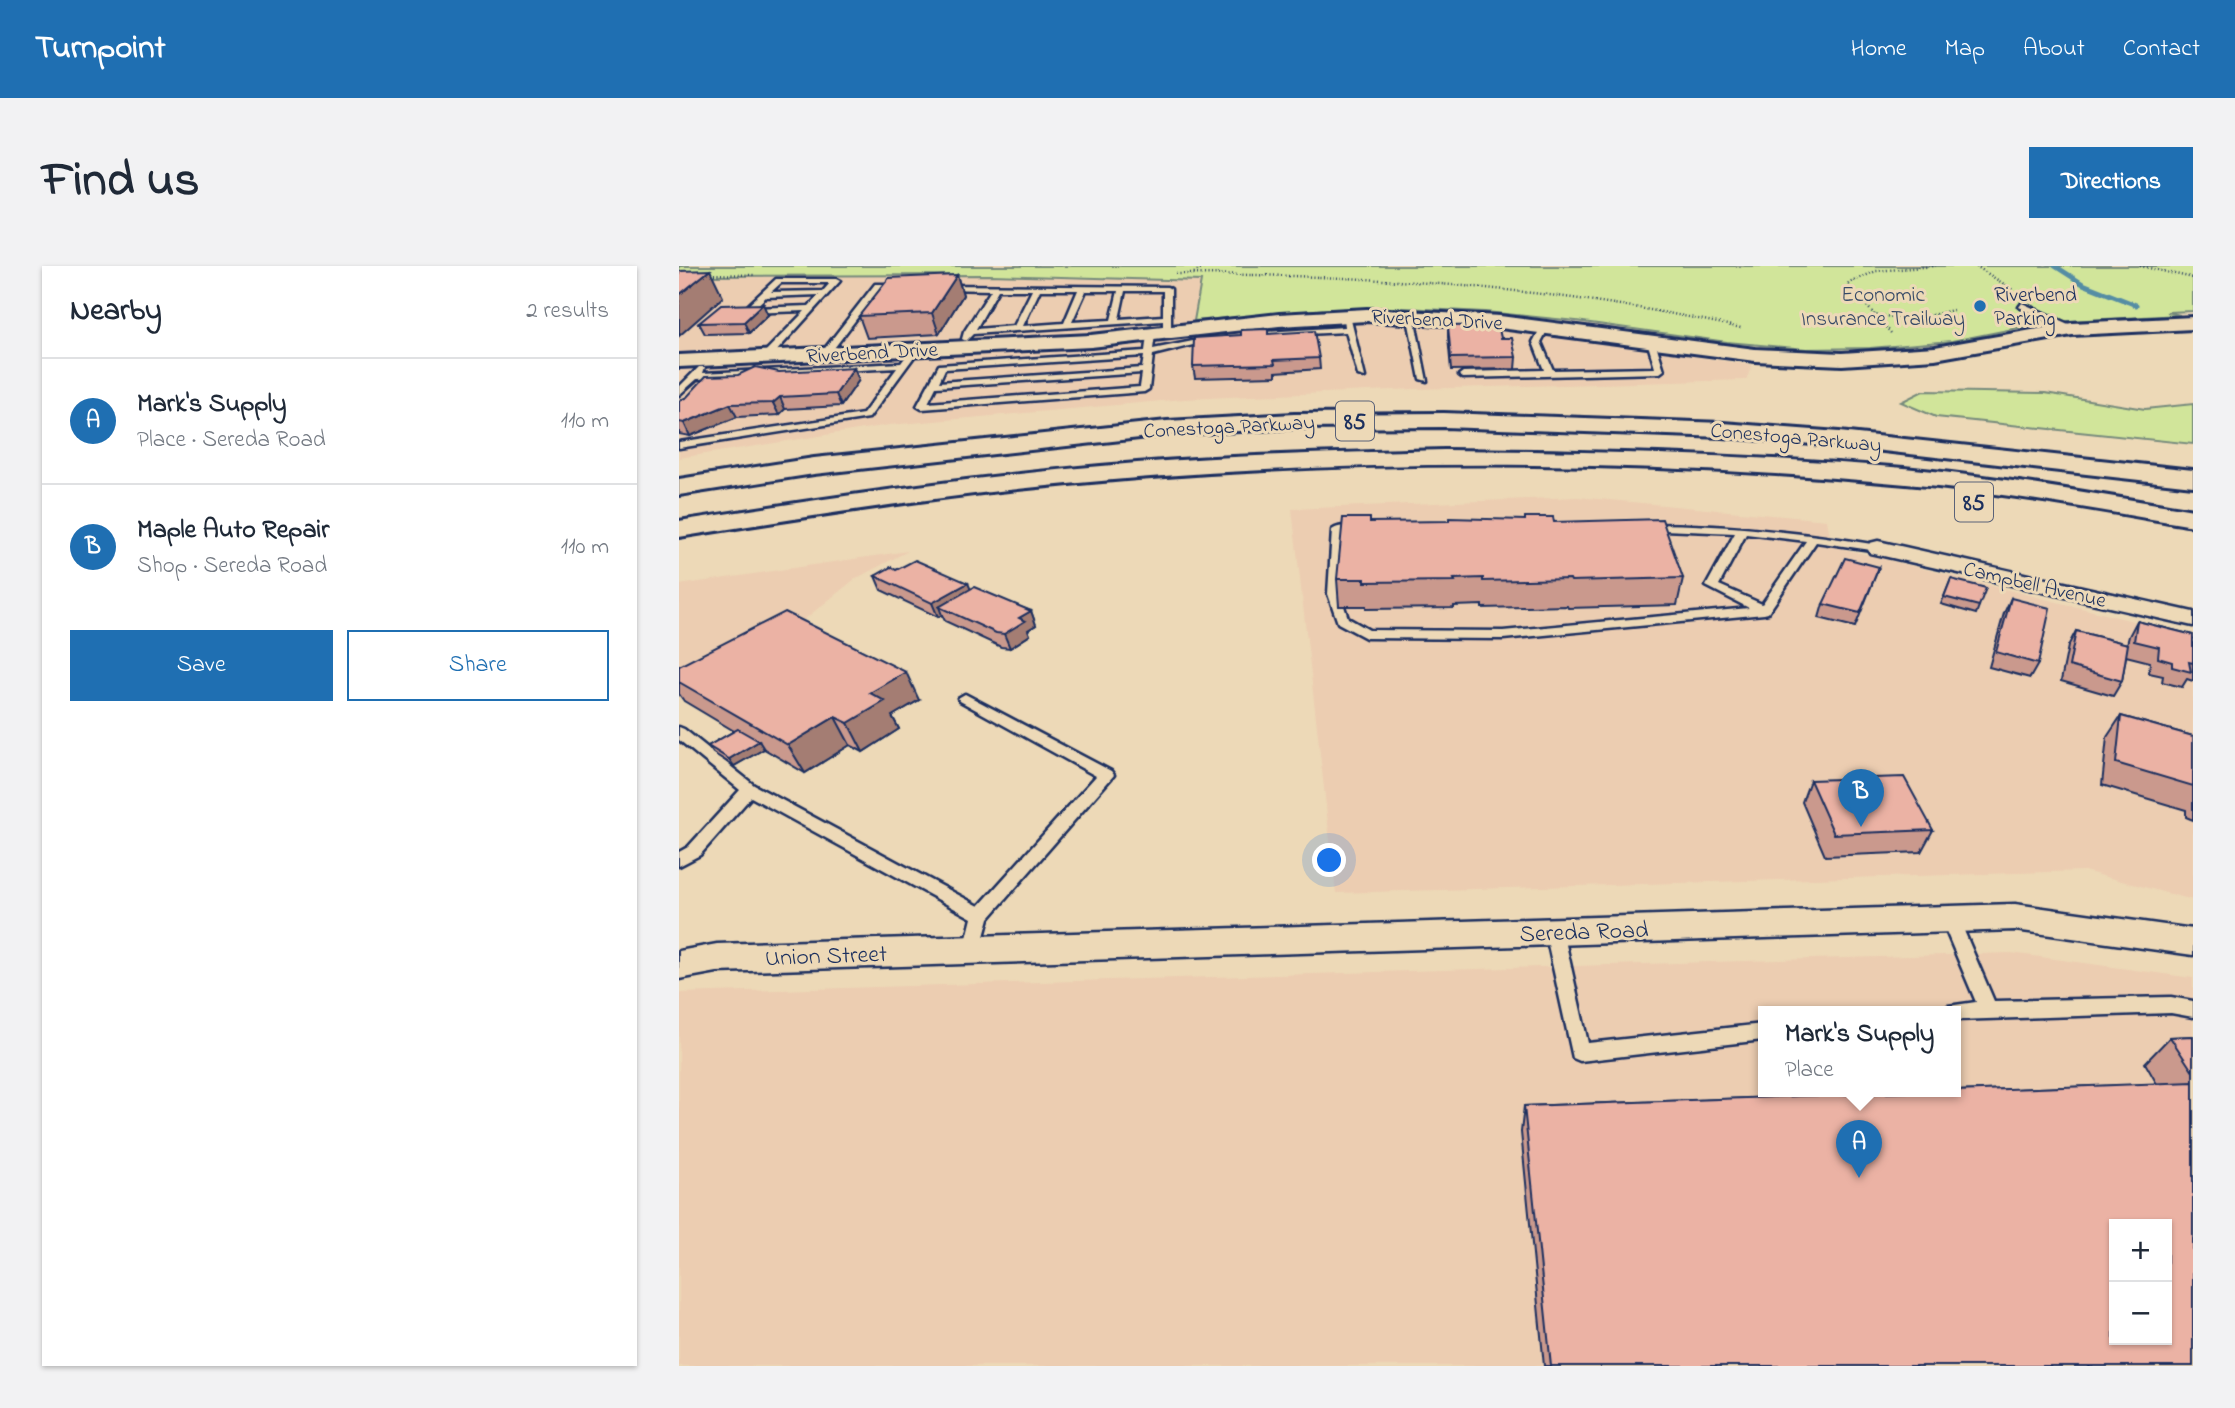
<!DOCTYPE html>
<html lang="en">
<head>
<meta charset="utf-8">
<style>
	body { margin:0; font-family:"Indie Flower",sans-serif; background:#f2f2f3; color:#1f2937 }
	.controls { position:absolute; right:21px; bottom:21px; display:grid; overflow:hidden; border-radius:0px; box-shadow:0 2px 5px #0004 }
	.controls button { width:63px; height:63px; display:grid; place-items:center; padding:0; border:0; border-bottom:2px solid #e0e1e3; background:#fff; color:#1f2937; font:35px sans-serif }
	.you { position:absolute; left:651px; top:595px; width:24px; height:24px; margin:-18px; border:5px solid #fff; border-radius:50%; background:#1a73e8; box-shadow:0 0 0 10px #1a73e833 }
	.badge { display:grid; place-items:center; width:46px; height:46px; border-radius:50%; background:#1f6fb2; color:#fff; font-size:23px; font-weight:700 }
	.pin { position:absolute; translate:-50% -58px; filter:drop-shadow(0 2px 4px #0008) }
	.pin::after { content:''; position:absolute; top:37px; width:24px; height:21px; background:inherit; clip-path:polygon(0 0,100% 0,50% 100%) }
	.popup { position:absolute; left:1079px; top:740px; width:203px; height:91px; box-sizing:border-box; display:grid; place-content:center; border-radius:0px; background:#fff; filter:drop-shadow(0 2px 5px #0005); font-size:23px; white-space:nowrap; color:#747a83 }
	.popup b { font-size:26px; color:#1f2937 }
	.popup::after { content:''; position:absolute; left:50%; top:100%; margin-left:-14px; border:14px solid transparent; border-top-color:#fff }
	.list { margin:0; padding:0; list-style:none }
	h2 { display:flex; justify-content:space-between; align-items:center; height:91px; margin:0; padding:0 28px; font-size:30px }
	h2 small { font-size:23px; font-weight:400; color:#747a83 }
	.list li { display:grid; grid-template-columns:46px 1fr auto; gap:21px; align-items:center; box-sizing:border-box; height:126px; padding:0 28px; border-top:2px solid #e0e1e3 }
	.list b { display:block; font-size:26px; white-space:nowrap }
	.list p { margin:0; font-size:23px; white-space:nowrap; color:#747a83 }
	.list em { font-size:23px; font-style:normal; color:#747a83 }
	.actions { display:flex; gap:14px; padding:21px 28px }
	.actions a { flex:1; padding:16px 0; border:2px solid #1f6fb2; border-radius:0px; text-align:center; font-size:24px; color:#1f6fb2 }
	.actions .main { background:#1f6fb2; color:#fff }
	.map { position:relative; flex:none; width:1514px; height:1100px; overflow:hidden; border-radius:0px }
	header { display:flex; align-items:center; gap:42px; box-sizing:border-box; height:98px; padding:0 35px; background:#1f6fb2; color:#fff }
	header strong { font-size:33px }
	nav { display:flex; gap:38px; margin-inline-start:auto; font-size:24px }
	.intro { display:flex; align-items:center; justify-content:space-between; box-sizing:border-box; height:168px; padding:0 42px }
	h1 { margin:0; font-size:49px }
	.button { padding:18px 32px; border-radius:0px; background:#1f6fb2; color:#fff; font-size:24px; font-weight:700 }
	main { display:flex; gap:42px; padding:0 42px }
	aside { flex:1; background:#fff; border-radius:0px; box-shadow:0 2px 5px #0004 }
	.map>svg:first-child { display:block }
	.built { fill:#eccdb1; fill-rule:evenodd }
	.green { fill:#d1e59a; stroke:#768a7c; stroke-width:2 }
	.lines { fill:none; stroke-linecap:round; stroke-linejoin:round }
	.stream { stroke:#558da4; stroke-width:5 }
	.service-casing { stroke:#1b2f5e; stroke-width:5 }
	.minor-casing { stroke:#1b2f5e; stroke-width:5 }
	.tertiary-casing { stroke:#1b2f5e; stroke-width:6 }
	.motorway-casing { stroke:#1b2f5e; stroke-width:6 }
	.path { stroke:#1b2f5e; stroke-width:2.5; stroke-dasharray:1 2.5; stroke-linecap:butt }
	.service { fill:#edd9b7; fill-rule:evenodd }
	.minor { fill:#edd9b7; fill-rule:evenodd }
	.tertiary { fill:#edd9b7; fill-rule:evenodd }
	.motorway { fill:#edd9b7; fill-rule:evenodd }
	.wall { fill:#ca998d; stroke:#1b2f5e; stroke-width:2 }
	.shaded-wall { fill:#a47d73; stroke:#1b2f5e; stroke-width:2 }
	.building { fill:#ebb2a4; stroke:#1b2f5e; stroke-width:2; fill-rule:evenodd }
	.poi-dot { fill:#1f6fb2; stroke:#edd9b7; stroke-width:2.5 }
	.labels { text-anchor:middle; stroke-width:6; stroke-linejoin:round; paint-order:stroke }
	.far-park-label { font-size:21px; fill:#364a67; stroke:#edd9b7 }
	.far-poi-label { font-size:21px; fill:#1b2f5e; stroke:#edd9b7; text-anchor:start }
	.far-street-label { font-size:21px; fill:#1b2f5e; stroke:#edd9b7 }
	.shield { fill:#edd9b7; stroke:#5a6279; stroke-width:2 }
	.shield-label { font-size:23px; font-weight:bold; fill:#1b2f5e }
	.street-label { font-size:24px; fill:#1b2f5e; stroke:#edd9b7 }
</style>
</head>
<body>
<header>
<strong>Turnpoint</strong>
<nav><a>Home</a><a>Map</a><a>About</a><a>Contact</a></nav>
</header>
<div class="intro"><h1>Find us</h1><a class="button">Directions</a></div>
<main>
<aside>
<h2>Nearby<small>2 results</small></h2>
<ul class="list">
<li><span class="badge">A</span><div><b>Mark's Supply</b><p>Place · Sereda Road</p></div><em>110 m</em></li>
<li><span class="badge">B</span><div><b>Maple Auto Repair</b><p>Shop · Sereda Road</p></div><em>110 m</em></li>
</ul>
<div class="actions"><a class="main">Save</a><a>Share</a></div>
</aside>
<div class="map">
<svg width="1514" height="1100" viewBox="0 0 1514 1100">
	<rect width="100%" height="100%" fill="#edd9b7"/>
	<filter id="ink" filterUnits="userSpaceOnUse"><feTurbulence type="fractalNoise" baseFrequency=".0143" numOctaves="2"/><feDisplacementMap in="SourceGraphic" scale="14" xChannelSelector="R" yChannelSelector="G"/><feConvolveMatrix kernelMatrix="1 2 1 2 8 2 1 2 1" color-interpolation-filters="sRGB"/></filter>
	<g filter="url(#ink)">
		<!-- built -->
		<g class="built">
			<polygon points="310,9 523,15 515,55 423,66 0,87 0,10"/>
			<polygon points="708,57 784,61 879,70 1073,99 1067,114 735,123 506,133 210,159 0,192 0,102 423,81 574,62"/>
			<polygon points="898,231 1148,254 1153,280 1514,370 1514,634 1405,605 657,627 613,243"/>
			<polygon points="229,285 176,313 122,356 0,402 0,319"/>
			<path d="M1332 687 1514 712V1100H0V727ZM1084 746H1276V826H1084ZM1435 958H1488V1074H1435Z"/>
		</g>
		<!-- green -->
		<g class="green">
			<polygon points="0,0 1514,0 1514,45 1488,46 1501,49 1370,56 1273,75 1191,82 1127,83 1048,76 897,55 806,46 725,42 648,43 515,55 522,15 310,9 0,10"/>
			<polygon points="1244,125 1366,127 1466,143 1514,138 1514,178 1257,151 1222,136"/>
		</g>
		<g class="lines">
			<!-- stream -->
			<polyline class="stream" points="1376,0 1404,18 1457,39"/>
			<defs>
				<g id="service">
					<path d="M97 13H157L161 15 95 88 86 94 83 93V89L126 45 65 47V43ZM102 17H151L144 25 92 26ZM140 29 130 40 75 42 87 31Z"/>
					<polygon points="196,18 225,18 229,20 201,22 149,90 143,90 143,86"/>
					<path d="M261 19 488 21 492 23V67L488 69 484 67V55L294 68 287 75 283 73 285 66 312 24 258 23ZM319 24H353L335 60 297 63ZM361 24H399L385 57 344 60ZM407 25H439L432 54 393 56ZM446 25H484V50L440 53Z"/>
					<polygon points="1343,37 1396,61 1397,63 1390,65 1340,41"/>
					<polygon points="728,48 735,50 748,115 741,113"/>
					<polygon points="665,52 672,54 686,111 679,109 667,66 570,71 566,69 570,67 666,61"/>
					<polygon points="863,59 870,61 862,76 874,104 976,102 968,75 972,73 976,75 985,104 981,107 784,112 780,109 784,106 865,104 854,76"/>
					<path d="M472 67 476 69 474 83 534 71 538 73 474 89 470 123 465 126 243 143 238 140 260 99 466 85 468 69ZM465 90 463 102 260 116 266 103ZM463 107 461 121 249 137 257 121Z"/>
					<polygon points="233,82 240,84 190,152 0,182 0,176 184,148 218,102 18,113 0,129 0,121 20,101 26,101 24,107 222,97"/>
					<path d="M965 258C1044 258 1121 266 1199 279L1205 282 1199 285 1137 276 1089 347 1085 348 824 373 687 372 659 357 649 328 653 264C661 258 681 258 689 264L687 266 664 267 661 328 669 352 690 364 824 365 1070 342 1027 320 1056 267 961 263 959 261ZM1067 268 1127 275 1083 338 1040 319Z"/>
					<polygon points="286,428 432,505 435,509 310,652 300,689 294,691 288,689 285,684 293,652 72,531 21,589 0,600 0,586 9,581 61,524 0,474 0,461 5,463 75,519 300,640 417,510 281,435 279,432"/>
					<polygon points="1271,646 1277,648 1280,653 1315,735 1492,731 1514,735 1514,751 1492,747 1276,754 1276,746 1267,746 1269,740 1297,736 1262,653 1265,648"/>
					<polygon points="875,658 881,660 884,665 909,777 1084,758 1084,774 901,795 894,792 866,665 869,660"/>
				</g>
				<g id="minor">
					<polygon points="1199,275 1514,346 1514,360 1191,287 1188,282 1191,277"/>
					<polygon points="1336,638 1514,663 1514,689 1336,664 38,706 0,713 0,685 38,678"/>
				</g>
				<polygon id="tertiary" points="688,43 821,50 1076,83 1163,87 1256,81 1393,57 1514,51 1514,63 1393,69 1256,93 1163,99 1076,95 821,62 688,55 600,60 412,81 0,101 0,89 412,69 600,48"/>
				<g id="motorway">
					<polygon points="765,147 1044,157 1160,166 1514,204 1514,220 1160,180 1044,171 765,161 615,162 488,169 135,208 0,229 0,213 135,192 488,155 615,148"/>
					<path d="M765 184C919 185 1072 189 1225 202 1322 211 1418 228 1514 244V260C1419 244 1323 226 1227 218 920 190 609 192 303 227 201 239 101 255 0 271V255C152 231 304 209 458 197 560 189 662 187 765 184Z"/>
				</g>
			</defs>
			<!-- service casing -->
			<use href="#service" class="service-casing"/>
			<!-- minor casing -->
			<use href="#minor" class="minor-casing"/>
			<!-- tertiary casing -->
			<use href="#tertiary" class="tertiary-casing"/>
			<!-- motorway casing -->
			<use href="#motorway" class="motorway-casing"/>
			<!-- path -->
			<g class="path">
				<polyline points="1297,0 1334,24"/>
				<polyline points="1461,0 1514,12"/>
				<polyline points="515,7 526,0"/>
				<polyline points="28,8 76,9"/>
				<path d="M497 8C688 9 875 20 1062 62"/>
				<polyline points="1194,49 1236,53 1274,44"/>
				<polyline points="1212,67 1168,18 1197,5 1257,0"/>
			</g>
			<!-- service -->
			<use href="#service" class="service"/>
			<!-- minor -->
			<use href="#minor" class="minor"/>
			<!-- tertiary -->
			<use href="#tertiary" class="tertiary"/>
			<!-- motorway -->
			<use href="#motorway" class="motorway"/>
		</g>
		<!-- wall -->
		<g class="wall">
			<polygon points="278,9 284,29 260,68 188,72 180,50"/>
			<polygon points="89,49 70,67 26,68 20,57"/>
			<polygon points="769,60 822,72 837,91 836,103 772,104 769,71"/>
			<polygon points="589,68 640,92 641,103 597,106 597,110 516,112 514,100"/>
			<polygon points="100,106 180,114 162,140 106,143 100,149 58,151 11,170 0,168 0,135 8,131"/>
			<polygon points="691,256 875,256 1004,312 998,339 889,342 888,340 803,342 803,339 775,340 775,342 687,343 687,340 660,340 658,313"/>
			<polygon points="1200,301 1176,361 1140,352 1144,338"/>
			<polygon points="217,304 292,323 352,345 357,359 349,364 351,369 331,382 322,381 266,355 263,349 259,351 202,324 196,310"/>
			<polygon points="1272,313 1300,340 1297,348 1262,338"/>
			<polygon points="1332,332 1359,398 1351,412 1310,401 1325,347"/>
			<polygon points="1458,355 1514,369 1514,415 1508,413 1503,421 1483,416 1484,410 1470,407 1471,396 1447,390 1443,415 1434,430 1382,415 1389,380 1397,365 1448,378 1450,370"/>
			<polygon points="0,400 240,434 213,450 220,463 184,486 171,479 126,507 85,483 55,500 34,487 29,480 55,465 5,435 0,428"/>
			<polygon points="1442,450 1514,470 1514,554 1507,551 1507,544 1423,519 1428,471"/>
			<polygon points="1131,514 1254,564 1242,586 1146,590 1123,536"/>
			<polygon points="1514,770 1514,1100 865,1100 842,866 845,840 1478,818 1466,797 1491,771"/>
		</g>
		<!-- shaded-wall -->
		<g class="shaded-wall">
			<polygon points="31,4 44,31 0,70 0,29"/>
			<polygon points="278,9 284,29 260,68 253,47"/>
			<polygon points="84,38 89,49 70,67 65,56"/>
			<polygon points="175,102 180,114 162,140 157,128"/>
			<polygon points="101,131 106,143 100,149 94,137"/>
			<polygon points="51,138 58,151 11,170 5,157"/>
			<polygon points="289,317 295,331 260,341 263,349 259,351 253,337"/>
			<polygon points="352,345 357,359 349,364 351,369 331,382 325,368 340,352"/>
			<polygon points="227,406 240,434 213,450 220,463 184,486 169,457 191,427"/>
			<polygon points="156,451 171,479 126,507 109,479"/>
			<polygon points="80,475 85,483 55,500 50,493"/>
		</g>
		<!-- building -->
		<g class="building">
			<polygon points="31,4 0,29 0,5"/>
			<polygon points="278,9 253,47 180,50 210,12"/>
			<polygon points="84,38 65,56 20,57 42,39"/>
			<polygon points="819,59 822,72 833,72 837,91 772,92 769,60"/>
			<polygon points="589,63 589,68 635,65 640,92 595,94 596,98 514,100 515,72 562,69 562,64"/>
			<polygon points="76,101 100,106 175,102 157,128 101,131 94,137 51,138 5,157 0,156 0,135 8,131 27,110 59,109"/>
			<polygon points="846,251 874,251 875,256 983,253 1004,312 892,315 891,313 804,315 804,312 775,313 776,315 686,316 686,313 658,313 664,252 691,252 691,256 770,255 770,252 846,254"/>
			<polygon points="1166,292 1200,301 1181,347 1144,338"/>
			<polygon points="236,294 289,317 253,337 196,310 212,301 217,304"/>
			<polygon points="1272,313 1307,322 1300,340 1265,331"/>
			<polygon points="295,321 352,345 340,352 346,355 325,368 317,367 260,341"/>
			<polygon points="1332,332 1371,342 1359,398 1317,386"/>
			<polygon points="106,346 227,406 191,427 206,435 169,457 156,451 109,479 0,416 0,400"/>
			<polygon points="1458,355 1514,369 1514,397 1510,396 1512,406 1493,401 1493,396 1479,392 1480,381 1455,375"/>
			<polygon points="1397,365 1449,378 1443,415 1390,400"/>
			<polygon points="1442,450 1514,470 1514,520 1437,497"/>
			<polygon points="59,463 80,475 50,493 29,480"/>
			<polygon points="1225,511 1254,564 1155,568 1131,514"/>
			<polygon points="1514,770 1514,806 1491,771"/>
			<path d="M1514 816V1100H872L845 840 1231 826H1276V825ZM1435 958H1488V1074H1435Z"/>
		</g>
	</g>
	<!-- markers -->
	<circle class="poi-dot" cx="1301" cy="40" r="7"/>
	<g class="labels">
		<!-- far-park labels -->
		<g class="far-park-label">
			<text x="1204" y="35">Economic<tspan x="1204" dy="24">Insurance Trailway</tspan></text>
		</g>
		<!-- far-poi labels -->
		<g class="far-poi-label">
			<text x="1315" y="35">Riverbend<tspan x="1315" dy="24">Parking</tspan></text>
		</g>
		<!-- far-street labels -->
		<g class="far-street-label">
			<text transform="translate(758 53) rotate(3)" y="7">Riverbend Drive</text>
			<text transform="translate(193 86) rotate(-3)" y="7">Riverbend Drive</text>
			<text transform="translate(550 160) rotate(-3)" y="7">Conestoga Parkway</text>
			<text transform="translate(1117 171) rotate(5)" y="7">Conestoga Parkway</text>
			<text transform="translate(1356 318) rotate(13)" y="7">Campbell Avenue</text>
		</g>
		<!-- shield labels -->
		<g class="shield">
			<rect x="657" y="135.5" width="38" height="39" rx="5"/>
			<rect x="1276" y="216.5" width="38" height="39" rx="5"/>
		</g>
		<g class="shield-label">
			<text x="676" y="163">85</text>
			<text x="1295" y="244">85</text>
		</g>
		<!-- street labels -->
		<g class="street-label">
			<text transform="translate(905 665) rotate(-2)" y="8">Sereda Road</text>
			<text transform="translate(147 689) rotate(-2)" y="8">Union Street</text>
		</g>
	</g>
</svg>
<div class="controls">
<button>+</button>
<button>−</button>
</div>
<div class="you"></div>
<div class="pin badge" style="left:1180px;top:912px">A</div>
<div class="popup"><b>Mark's Supply</b>Place</div>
<div class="pin badge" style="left:1182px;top:561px">B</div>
</div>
</main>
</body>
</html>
